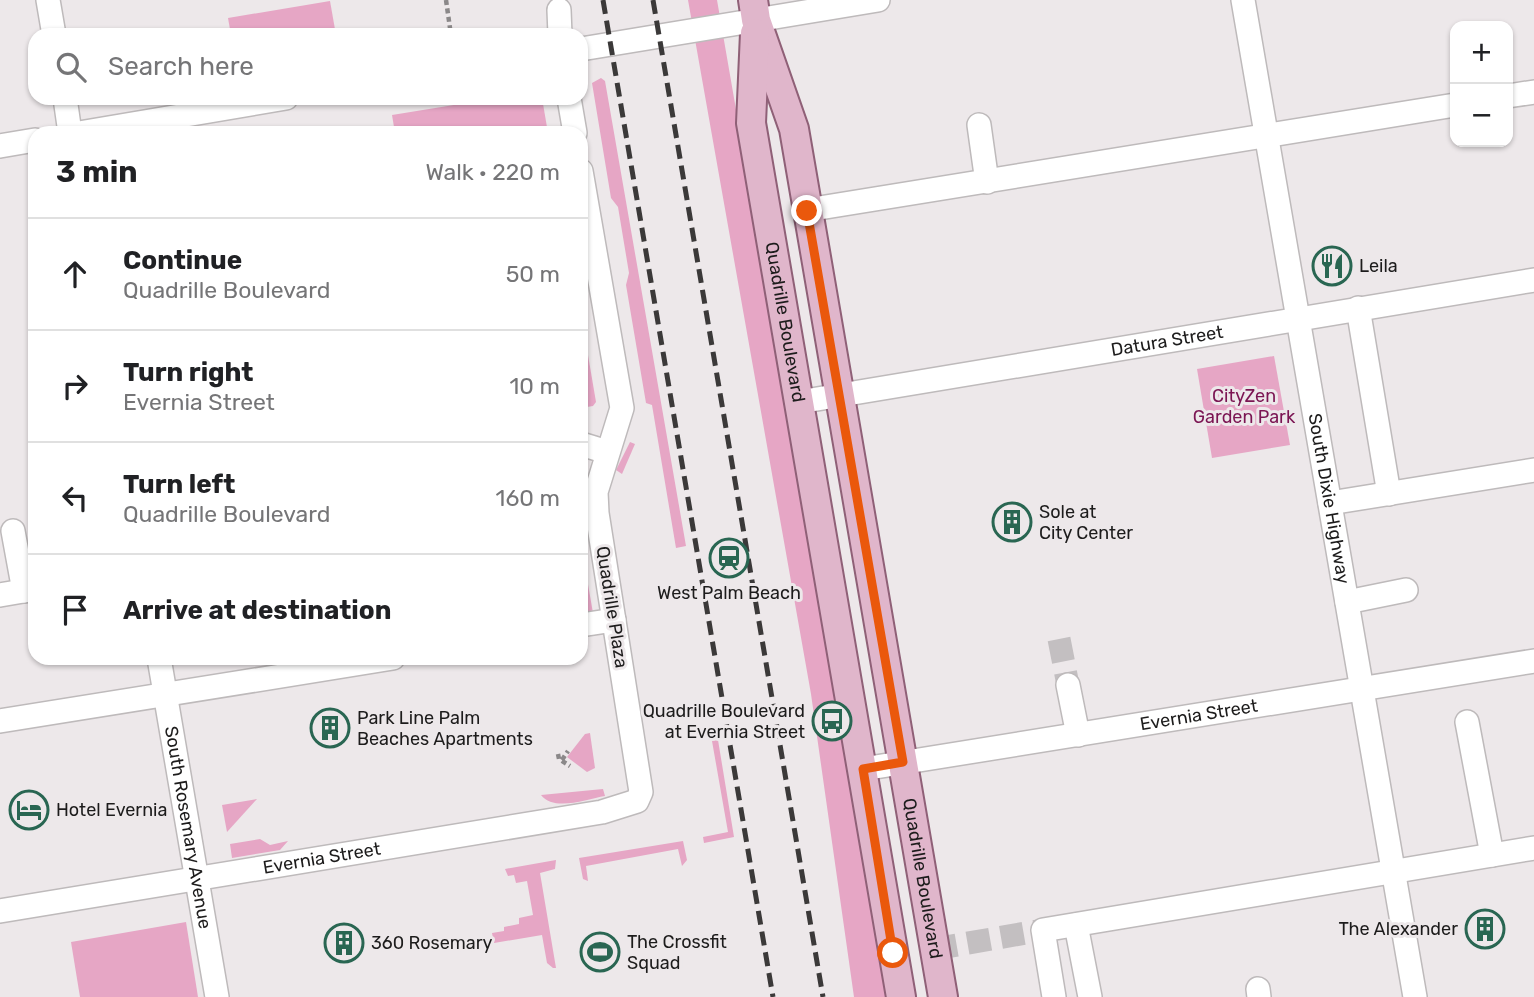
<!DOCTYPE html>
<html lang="en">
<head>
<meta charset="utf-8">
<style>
	body { margin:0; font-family:Rubik,sans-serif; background:#f6f6f6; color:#202124 }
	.controls { position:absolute; right:21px; top:21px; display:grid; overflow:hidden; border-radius:14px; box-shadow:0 2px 5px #0004 }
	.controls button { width:63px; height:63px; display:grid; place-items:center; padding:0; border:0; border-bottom:2px solid #e0e0e0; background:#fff; color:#202124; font:35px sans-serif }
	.stop { position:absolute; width:21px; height:21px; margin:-16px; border:5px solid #ea580c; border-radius:50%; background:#fff }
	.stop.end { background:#ea580c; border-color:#fff; box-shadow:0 2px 7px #0008 }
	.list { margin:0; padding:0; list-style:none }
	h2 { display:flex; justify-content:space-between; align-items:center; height:91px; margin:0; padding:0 28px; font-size:30px }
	h2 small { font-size:23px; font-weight:400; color:#757577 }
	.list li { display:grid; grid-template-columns:46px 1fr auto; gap:21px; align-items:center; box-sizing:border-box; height:112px; padding:0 28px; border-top:2px solid #e0e0e0 }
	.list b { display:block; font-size:26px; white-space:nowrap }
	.list p { margin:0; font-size:23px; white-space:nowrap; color:#757577 }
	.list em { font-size:23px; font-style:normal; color:#757577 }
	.icon { flex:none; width:38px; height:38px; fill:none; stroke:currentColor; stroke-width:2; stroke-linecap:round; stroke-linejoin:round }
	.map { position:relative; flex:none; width:1534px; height:997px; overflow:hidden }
	.search { position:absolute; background:#fff; box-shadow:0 2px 5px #0004; left:28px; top:28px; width:560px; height:77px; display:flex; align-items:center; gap:18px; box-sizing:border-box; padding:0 24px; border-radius:21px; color:#757577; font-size:26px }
	.panel { position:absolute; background:#fff; box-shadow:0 2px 5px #0004; left:28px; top:126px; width:560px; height:539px; border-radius:21px }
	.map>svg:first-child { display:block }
	.green { fill:#e6a6c5 }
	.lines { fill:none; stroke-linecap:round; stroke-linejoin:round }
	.minor-tunnel { stroke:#c3bfc1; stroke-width:23; stroke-dasharray:23 11; stroke-linecap:butt }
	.minor-casing { stroke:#bebabb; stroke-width:26 }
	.major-casing { stroke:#8f6077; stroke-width:32 }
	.path { stroke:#8b8889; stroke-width:4.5; stroke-dasharray:5 3.5; stroke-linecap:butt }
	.minor { stroke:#fff; stroke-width:23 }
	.major { stroke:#e0b6cb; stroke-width:28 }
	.rail { stroke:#3b3939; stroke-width:5; stroke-dasharray:14 7; stroke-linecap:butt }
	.route { stroke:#ea580c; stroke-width:9 }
	.labels { text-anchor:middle; stroke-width:6; stroke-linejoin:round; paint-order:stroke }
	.poi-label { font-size:18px; fill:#1d1c1c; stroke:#ede8ea; text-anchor:start }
	.street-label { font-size:18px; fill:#1d1c1c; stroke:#ede8ea }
	.park-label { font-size:18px; fill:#7b1553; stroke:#ede8ea }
</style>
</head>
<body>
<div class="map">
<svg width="1534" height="997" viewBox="0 0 1534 997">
	<rect width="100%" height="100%" fill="#ede8ea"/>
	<!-- green -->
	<g class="green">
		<polygon points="688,0 717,0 890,997 854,997 811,694"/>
		<polygon points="330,1 336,35 231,35 228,18"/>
		<polygon points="601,78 605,81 686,546 676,548 652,405 646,403 626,285 629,273 618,207 611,198 592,83"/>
		<polygon points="497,98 542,98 548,133 395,133 392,115"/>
		<polygon points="581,314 596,402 593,406 581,408"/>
		<polygon points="1274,356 1290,445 1212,458 1197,369"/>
		<polygon points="630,442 635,444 622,474 616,470"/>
		<polygon points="581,544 593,613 581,619 581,611 588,609 581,571"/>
		<polygon points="590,733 595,768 587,772 567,757 585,734"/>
		<polygon points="718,740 734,837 704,843 703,837 728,832 712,741"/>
		<path d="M603 789 605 796C587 799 554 812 541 795Z"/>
		<polygon points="257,799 227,832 222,805"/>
		<polygon points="260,839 270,845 288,841 280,850 232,858 230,844"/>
		<polygon points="683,841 687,860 682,866 678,849 586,866 588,881 583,879 579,858"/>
		<polygon points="556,860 555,869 540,873 556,968 553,968 547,963 542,935 494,943 492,933 504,931 504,927 519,924 519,918 533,915 527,881 516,883 514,875 508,876 505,869"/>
		<polygon points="186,922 198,997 80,997 71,942"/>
	</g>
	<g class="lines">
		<!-- minor-tunnel -->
		<g class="minor-tunnel">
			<polyline points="1059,639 1068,685"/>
			<polyline points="934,949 1043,930"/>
		</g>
		<defs>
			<g id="minor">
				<polyline points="48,0 54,35"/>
				<path id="s1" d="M1243 0 1415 997"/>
				<polyline points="559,10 560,35"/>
				<polyline points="581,49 878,0"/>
				<polyline points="1508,96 1534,92"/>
				<polyline points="65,98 70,133"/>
				<polyline points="569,98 575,133"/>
				<polyline points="979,125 987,182"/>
				<polyline points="79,133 286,98"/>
				<polyline points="0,146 35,140"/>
				<polyline points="807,210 1455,105"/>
				<polyline points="1358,308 1389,494"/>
				<path id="s2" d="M799 402 1534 280"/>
				<polyline points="581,444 607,452"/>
				<polyline points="1330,503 1534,470"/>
				<polyline points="13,531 24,591"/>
				<polyline points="0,595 35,589"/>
				<polyline points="1347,602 1406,590"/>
				<polyline points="581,625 614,620"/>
				<path id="s3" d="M159 658 217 997"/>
				<polyline points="1068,685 1078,735"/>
				<polyline points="0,721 393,658"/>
				<polyline points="1467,722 1492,855"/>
				<path id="s4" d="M863 769 1534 661"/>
				<path id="s5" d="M0 911 602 812 637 801 641 792 597 513 596 492 622 408 581 171"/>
				<polyline points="1076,925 1090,997"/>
				<polyline points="1258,989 1259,997"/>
				<polyline points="1054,997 1043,930 1534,848"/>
			</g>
			<g id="major">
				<path id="s6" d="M753 0 756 20 794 129 943 997"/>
				<path id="s7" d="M755 33 751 123 901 997"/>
			</g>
		</defs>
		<!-- minor casing -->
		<use href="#minor" class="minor-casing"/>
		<!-- major casing -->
		<use href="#major" class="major-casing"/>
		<!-- path -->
		<g class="path">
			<polyline points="446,0 451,35"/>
			<polyline points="558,754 559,759 570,766"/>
			<polyline points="562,760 568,751"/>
		</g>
		<!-- minor -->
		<use href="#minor" class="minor"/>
		<!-- major -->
		<use href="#major" class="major"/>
		<!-- rail -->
		<g class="rail">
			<polyline points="603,0 773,997"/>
			<polyline points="653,0 823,997"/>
		</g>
	</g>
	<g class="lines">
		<!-- route -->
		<polyline class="route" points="807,211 903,762 863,769 893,953"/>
	</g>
	<!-- icons -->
	<defs>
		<symbol id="restaurant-ring" viewBox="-11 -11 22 22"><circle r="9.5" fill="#ede8ea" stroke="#296652" stroke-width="1.5"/><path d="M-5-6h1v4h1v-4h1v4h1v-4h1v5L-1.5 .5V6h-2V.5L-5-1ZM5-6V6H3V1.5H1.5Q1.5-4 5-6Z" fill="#296652"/></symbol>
		<symbol id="building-ring" viewBox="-11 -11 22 22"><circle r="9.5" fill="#ede8ea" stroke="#296652" stroke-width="1.5"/><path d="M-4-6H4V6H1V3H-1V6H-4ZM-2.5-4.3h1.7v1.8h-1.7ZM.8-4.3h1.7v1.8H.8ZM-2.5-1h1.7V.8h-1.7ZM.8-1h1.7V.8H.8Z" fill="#296652"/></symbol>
		<symbol id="station-ring" viewBox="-11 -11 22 22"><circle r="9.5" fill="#ede8ea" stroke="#296652" stroke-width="1.5"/><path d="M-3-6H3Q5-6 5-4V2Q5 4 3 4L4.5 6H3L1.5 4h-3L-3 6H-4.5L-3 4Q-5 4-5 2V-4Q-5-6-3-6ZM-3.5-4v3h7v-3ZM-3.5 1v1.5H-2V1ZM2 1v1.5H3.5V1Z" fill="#296652"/></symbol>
		<symbol id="bus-ring" viewBox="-11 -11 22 22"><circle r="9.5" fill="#ede8ea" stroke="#296652" stroke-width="1.5"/><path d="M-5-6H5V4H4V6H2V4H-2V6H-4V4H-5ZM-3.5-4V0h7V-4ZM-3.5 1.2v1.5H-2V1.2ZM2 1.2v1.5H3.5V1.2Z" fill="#296652"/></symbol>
		<symbol id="hotel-ring" viewBox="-11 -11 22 22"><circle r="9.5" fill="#ede8ea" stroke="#296652" stroke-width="1.5"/><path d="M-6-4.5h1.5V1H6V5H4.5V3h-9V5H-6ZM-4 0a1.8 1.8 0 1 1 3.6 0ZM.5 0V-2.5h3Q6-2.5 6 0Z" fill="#296652"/></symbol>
		<symbol id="stadium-ring" viewBox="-11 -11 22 22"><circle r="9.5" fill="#ede8ea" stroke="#296652" stroke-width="1.5"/><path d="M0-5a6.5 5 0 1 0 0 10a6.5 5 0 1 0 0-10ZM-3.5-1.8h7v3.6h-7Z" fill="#296652"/></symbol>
	</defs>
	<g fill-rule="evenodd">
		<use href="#restaurant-ring" x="1310" y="244" width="44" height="44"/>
		<use href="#building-ring" x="990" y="500" width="44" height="44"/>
		<use href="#station-ring" x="707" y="536" width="44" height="44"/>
		<use href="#bus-ring" x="810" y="699" width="44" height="44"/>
		<use href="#building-ring" x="308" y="706" width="44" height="44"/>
		<use href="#hotel-ring" x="7" y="788" width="44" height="44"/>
		<use href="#building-ring" x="1463" y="907" width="44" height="44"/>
		<use href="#building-ring" x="322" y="921" width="44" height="44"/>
		<use href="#stadium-ring" x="578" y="930" width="44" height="44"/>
	</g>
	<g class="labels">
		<!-- poi labels -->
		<g class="poi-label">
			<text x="1359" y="272">Leila</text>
			<text x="1039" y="518">Sole at<tspan x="1039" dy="21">City Center</tspan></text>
			<text x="729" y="599" text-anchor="middle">West Palm Beach</text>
			<text x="805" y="717" text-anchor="end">Quadrille Boulevard<tspan x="805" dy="21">at Evernia Street</tspan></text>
			<text x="357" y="724">Park Line Palm<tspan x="357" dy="21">Beaches Apartments</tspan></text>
			<text x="56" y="816">Hotel Evernia</text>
			<text x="1458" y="935" text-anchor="end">The Alexander</text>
			<text x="627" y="948">The Crossfit<tspan x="627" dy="21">Squad</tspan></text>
			<text x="371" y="949">360 Rosemary</text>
		</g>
		<!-- street labels -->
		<g class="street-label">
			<text dy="6" stroke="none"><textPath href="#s7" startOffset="292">Quadrille Boulevard</textPath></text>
			<text dy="6" stroke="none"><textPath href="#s2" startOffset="373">Datura Street</textPath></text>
			<text dy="6" stroke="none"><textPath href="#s1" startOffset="506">South Dixie Highway</textPath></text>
			<text transform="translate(612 607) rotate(81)" y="6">Quadrille Plaza</text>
			<text dy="6" stroke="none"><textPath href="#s4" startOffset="340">Evernia Street</textPath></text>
			<text dy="6" stroke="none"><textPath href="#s3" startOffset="172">South Rosemary Avenue</textPath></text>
			<text dy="6" stroke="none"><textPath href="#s5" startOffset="326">Evernia Street</textPath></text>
			<text dy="6" stroke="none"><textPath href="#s6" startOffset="896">Quadrille Boulevard</textPath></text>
		</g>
		<!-- park labels -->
		<g class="park-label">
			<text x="1244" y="402">CityZen<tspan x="1244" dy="21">Garden Park</tspan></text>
		</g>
	</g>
</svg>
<div class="controls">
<button>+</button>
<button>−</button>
</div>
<div class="stop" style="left:893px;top:953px"></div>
<div class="stop end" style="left:807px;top:211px"></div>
<div class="search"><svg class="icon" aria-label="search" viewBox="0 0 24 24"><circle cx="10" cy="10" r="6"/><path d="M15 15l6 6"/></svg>Search here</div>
<section class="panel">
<h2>3 min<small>Walk · 220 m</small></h2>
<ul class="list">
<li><svg class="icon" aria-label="ahead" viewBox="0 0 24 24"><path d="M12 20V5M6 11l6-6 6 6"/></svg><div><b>Continue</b><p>Quadrille Boulevard</p></div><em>50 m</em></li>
<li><svg class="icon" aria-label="right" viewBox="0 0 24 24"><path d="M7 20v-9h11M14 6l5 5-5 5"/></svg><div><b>Turn right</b><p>Evernia Street</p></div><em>10 m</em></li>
<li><svg class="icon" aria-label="left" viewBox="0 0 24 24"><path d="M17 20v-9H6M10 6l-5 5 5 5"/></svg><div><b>Turn left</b><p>Quadrille Boulevard</p></div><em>160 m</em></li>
<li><svg class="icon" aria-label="arrive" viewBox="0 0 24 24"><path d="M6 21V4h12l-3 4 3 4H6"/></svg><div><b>Arrive at destination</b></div></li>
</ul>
</section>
</div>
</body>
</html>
